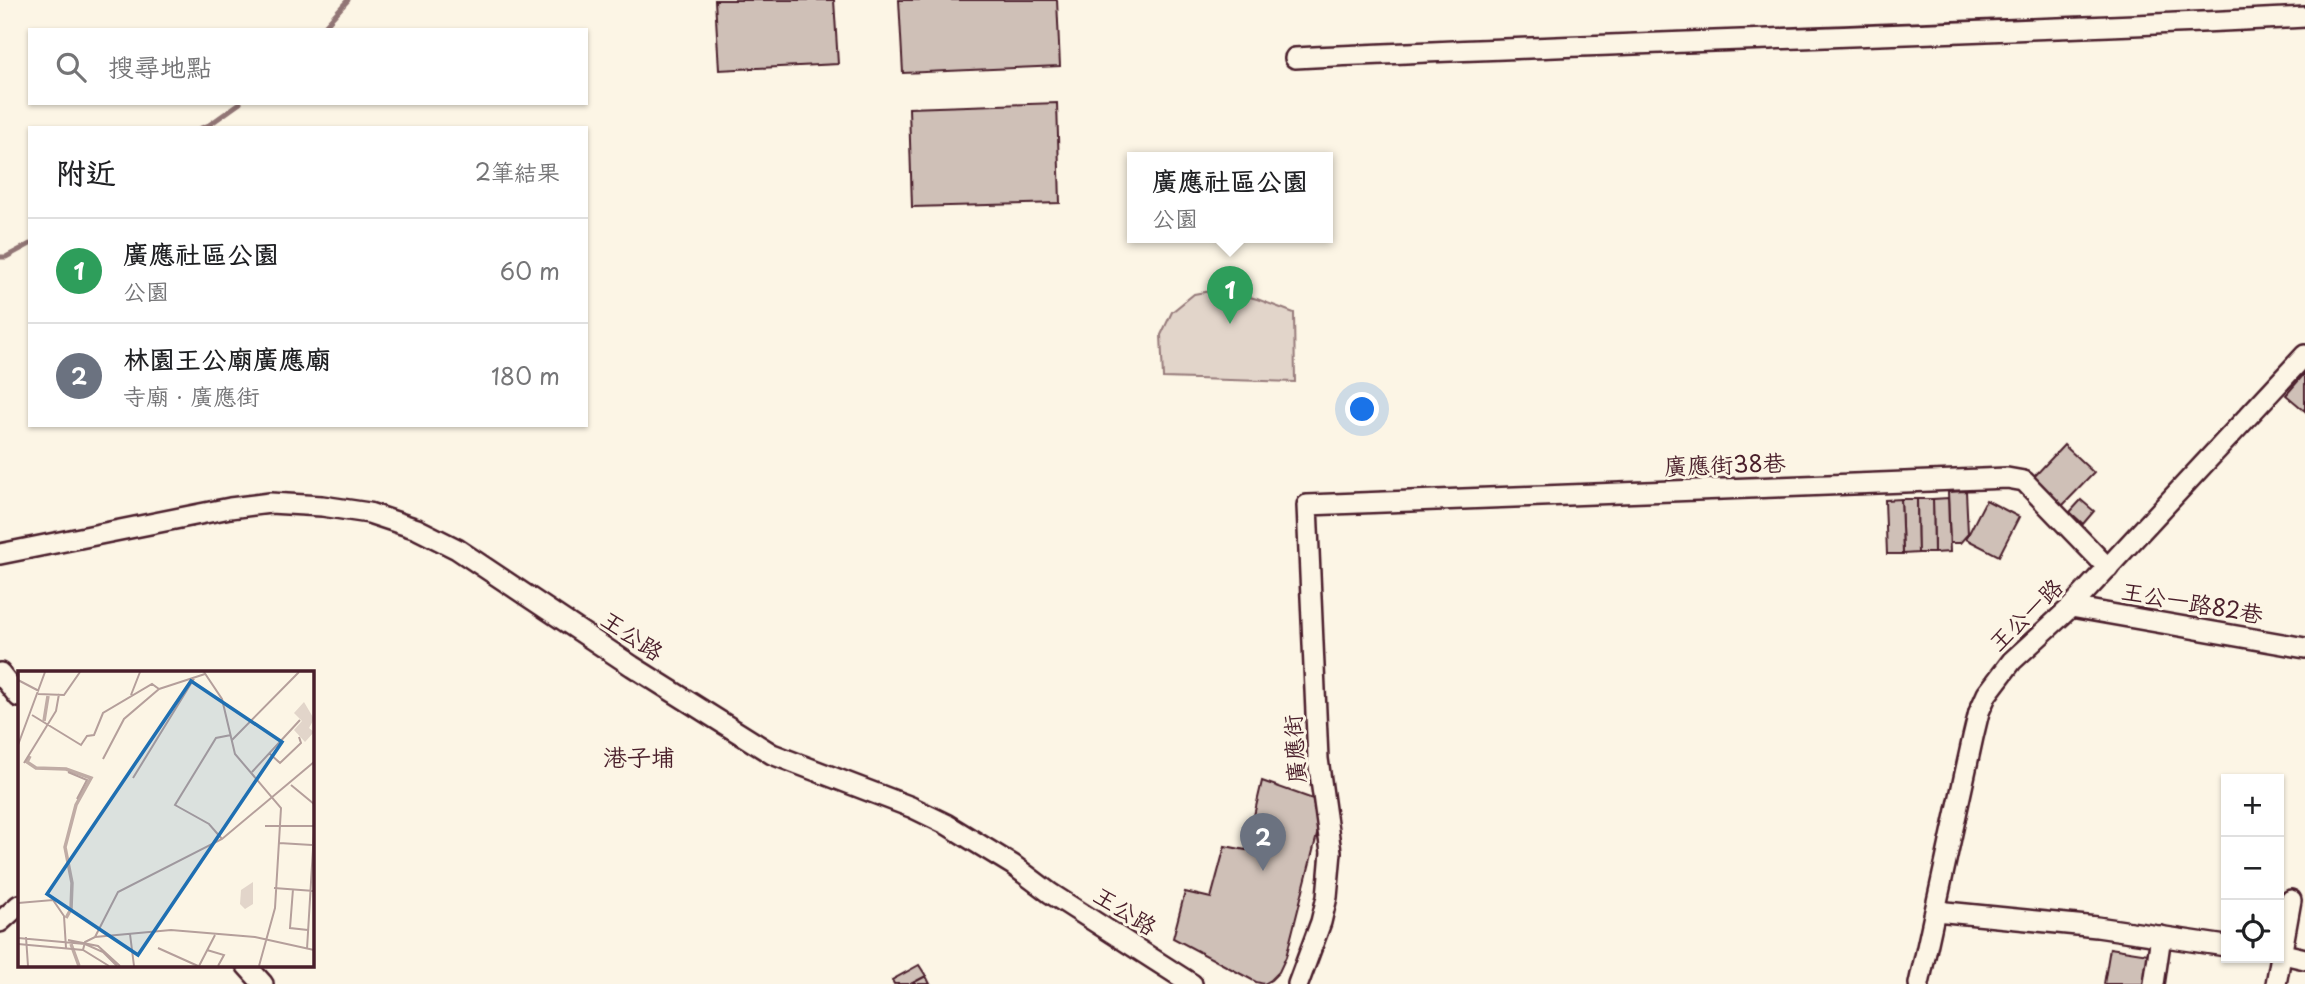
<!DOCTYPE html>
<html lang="zh-TW">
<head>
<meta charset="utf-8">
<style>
	body { margin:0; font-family:"Playpen Sans","LXGW WenKai TC",sans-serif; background:#f2f2f2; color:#202124 }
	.controls { position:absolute; right:21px; bottom:21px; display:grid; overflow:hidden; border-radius:0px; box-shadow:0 2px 5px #0004 }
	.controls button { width:63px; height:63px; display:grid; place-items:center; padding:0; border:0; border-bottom:2px solid #e0e0e0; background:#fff; color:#202124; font:35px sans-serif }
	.you { position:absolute; left:1363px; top:410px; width:24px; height:24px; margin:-18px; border:5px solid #fff; border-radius:50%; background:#1a73e8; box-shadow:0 0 0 10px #1a73e833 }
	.badge { display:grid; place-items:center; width:46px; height:46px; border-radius:50%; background:#0f766e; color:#fff; font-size:23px; font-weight:700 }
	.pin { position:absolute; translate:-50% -58px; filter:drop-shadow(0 2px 4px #0008) }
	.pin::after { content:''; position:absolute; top:37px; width:24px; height:21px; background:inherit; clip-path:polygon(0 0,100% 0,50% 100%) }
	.popup { position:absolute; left:1127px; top:152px; width:206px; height:91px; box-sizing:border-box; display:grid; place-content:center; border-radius:0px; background:#fff; filter:drop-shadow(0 2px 5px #0005); font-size:23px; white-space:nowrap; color:#757577 }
	.popup b { font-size:26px; color:#202124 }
	.popup::after { content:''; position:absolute; left:50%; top:100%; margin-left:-14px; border:14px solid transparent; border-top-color:#fff }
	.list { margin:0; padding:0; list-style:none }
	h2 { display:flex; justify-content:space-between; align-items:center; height:91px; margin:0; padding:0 28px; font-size:30px }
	h2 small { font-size:23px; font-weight:400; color:#757577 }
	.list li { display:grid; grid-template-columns:46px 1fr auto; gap:21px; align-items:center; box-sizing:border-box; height:105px; padding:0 28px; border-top:2px solid #e0e0e0 }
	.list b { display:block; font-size:26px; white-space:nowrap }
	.list p { margin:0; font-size:23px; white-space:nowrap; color:#757577 }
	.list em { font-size:23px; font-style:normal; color:#757577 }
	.icon { flex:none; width:38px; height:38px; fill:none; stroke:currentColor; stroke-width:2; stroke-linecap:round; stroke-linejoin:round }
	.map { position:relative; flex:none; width:2305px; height:984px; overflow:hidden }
	.search { position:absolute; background:#fff; box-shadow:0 2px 5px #0004; left:28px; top:28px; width:560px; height:77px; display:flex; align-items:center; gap:18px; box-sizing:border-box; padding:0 24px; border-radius:0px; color:#757577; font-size:26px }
	.panel { position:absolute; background:#fff; box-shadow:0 2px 5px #0004; left:28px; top:126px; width:560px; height:301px; border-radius:0px }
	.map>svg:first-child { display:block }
	.green { fill:#e2d5ca; stroke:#967a7a; stroke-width:2 }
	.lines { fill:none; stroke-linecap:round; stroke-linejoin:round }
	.stream { stroke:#917474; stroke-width:5 }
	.building { fill:#cfc0b7; stroke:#4a1f2b; stroke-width:2 }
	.minor-casing { stroke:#4a1f2b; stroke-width:24 }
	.minor { stroke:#fcf5e5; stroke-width:19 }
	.labels { text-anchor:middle; stroke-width:6; stroke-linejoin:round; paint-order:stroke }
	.street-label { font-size:23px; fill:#4a1f2b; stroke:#fcf5e5 }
	.neighbourhood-label { font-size:24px; fill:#4a1f2b; stroke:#fcf5e5 }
	.inset-river { fill:none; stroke:#c0aca5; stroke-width:3.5 }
	.inset-road { fill:none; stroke:#b59f9b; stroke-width:2 }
	.view { fill:#1f6fb2; fill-opacity:0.15; stroke:#1f6fb2; stroke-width:3.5 }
	.inset-edge { fill:none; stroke:#4a1f2b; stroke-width:3.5 }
</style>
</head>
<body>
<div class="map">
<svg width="2305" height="984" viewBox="0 0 2305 984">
	<rect width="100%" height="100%" fill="#fcf5e5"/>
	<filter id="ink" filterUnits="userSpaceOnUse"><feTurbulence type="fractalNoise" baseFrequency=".0143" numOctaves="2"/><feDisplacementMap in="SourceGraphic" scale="14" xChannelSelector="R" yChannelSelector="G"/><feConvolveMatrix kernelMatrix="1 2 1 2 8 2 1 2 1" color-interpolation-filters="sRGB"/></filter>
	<g filter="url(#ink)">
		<!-- green -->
		<polygon class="green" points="1221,289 1257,299 1294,313 1295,382 1163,378 1161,335 1172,312 1194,294"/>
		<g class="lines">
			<!-- stream -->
			<g class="stream">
				<polyline points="321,30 348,0"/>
				<polyline points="201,128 209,125 240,103"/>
				<polyline points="0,257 6,257 30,244"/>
			</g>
		</g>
		<!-- building -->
		<g class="building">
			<polygon points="715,0 834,0 838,64 719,70"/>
			<polygon points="899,0 1057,0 1060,66 903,73"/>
			<polygon points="1057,103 1060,203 912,207 909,108"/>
			<polygon points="2305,373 2305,411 2286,395"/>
			<polygon points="2064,445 2094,473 2061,507 2032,479"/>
			<polygon points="1966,491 1968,534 1960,543 1950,543 1948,492"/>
			<polygon points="1948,498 1950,552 1934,553 1933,499"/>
			<polygon points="1901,499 1917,499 1918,553 1903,554"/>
			<polygon points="1901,499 1903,554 1887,554 1885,500"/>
			<polygon points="1917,499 1933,499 1934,553 1918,553"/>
			<polygon points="1986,500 2019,517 1999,556 1966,539"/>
			<polygon points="2081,500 2094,511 2083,524 2070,512"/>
			<polygon points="1262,781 1313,799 1319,827 1286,957 1279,972 1271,980 1264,984 1256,982 1173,938 1185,892 1211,898 1225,846 1246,850"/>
			<polygon points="2110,948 2155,955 2150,984 2104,984"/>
			<polygon points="919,965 926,976 911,984 894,984 892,980"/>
			<polygon points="926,976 930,984 911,984"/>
		</g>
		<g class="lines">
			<defs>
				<g id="minor">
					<path d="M1295 58C1632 42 1969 34 2305 17"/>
					<polyline points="0,554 230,508 270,503 322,506 369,513 417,529 457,549 632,666 772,754 911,807 946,824 1013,865 1050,893 1192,984"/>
					<polyline points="2071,607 2305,648"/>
					<polyline points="0,673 19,697"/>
					<polyline points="1936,911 2097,927 2226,946"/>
					<polyline points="0,922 19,905"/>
					<polyline points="2279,953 2305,959"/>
					<polyline points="246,965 263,984"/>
					<polyline points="1298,984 1321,922 1327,897 1331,852 1318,759 1307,505 2007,478 2024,481 2108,568"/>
					<polyline points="1919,984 1973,737 1979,712 1987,694 2012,661 2071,607 2305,355"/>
					<polyline points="2154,984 2161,936"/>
					<polyline points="2276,984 2291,900"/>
				</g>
			</defs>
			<!-- minor casing -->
			<use href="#minor" class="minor-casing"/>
			<!-- minor -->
			<use href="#minor" class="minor"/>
		</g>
	</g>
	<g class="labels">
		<!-- street labels -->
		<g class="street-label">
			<text transform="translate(1725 465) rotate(-2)" y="8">廣應街38巷</text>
			<text transform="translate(2192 603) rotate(10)" y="8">王公一路82巷</text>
			<text transform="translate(2026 615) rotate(-44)" y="8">王公一路</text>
			<text transform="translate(632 636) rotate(34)" y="8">王公路</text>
			<text transform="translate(1295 749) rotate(-94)" y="8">廣應街</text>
			<text transform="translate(1125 911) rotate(32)" y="8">王公路</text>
		</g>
		<!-- neighbourhood labels -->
		<g class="neighbourhood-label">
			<text x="639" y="766">港子埔</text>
		</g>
	</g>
	<!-- overview -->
	<g transform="translate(18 671)">
		<rect width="296" height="296" fill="#fcf5e5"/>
		<path d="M286 31 296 48 291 57 296 61 287 71 276 59 284 50 276 42ZM235 211V233L227 238 222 233 223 219Z" fill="#e2d5ca"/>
		<path class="inset-river" d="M26 50 30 25M12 85 9 91 18 97 48 98 73 107 58 134 47 176 54 212 53 238 48 247M53 273 61 295"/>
		<path class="inset-road" d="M186 1 204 28 217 83 263 137 257 237 241 295M0 9 21 20M141 18 187 3M20 23 46 24 62 1M113 24 122 1M14 44 63 74 69 65 76 64 85 42 134 13 141 18M214 69 281 1M0 74 27 1M251 82 262 92 283 72 281 66M85 88 106 48 141 18M6 92 38 40 41 23M50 101 69 109 59 128M234 101 282 49M115 107 177 6M273 114 296 133M247 155H296M204 168 191 153 157 134 198 67 213 64M261 172 294 174M256 217 296 220M275 218 272 257 290 259M0 232 35 229 46 245 48 277M112 263 116 295M8 266 10 295M77 266 100 221 204 168 296 91M0 267 67 273 85 281 99 295M50 269 80 275 102 295M0 273 65 279 91 295M140 277 180 295M289 278 296 161M65 279 67 271 77 266 153 259 237 266 296 279M189 279 206 284 200 295M181 295 197 264"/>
		<path class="view" d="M173 10 264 71 120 284 29 223Z"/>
		<rect width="296" height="296" class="inset-edge"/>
	</g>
</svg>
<div class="controls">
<button>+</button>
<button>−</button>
<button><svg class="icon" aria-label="locate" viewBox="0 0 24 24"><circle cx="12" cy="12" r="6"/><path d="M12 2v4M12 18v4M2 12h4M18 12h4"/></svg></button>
</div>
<div class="you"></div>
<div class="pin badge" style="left:1230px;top:324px;background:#2e9e5b">1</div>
<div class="popup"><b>廣應社區公園</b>公園</div>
<div class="pin badge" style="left:1263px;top:871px;background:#6b7280">2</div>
<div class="search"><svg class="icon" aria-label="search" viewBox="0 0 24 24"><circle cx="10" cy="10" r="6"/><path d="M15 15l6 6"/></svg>搜尋地點</div>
<section class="panel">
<h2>附近<small>2筆結果</small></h2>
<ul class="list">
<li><span class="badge" style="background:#2e9e5b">1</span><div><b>廣應社區公園</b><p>公園</p></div><em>60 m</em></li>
<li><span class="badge" style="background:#6b7280">2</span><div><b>林園王公廟廣應廟</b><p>寺廟 · 廣應街</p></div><em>180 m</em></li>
</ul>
</section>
</div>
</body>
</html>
